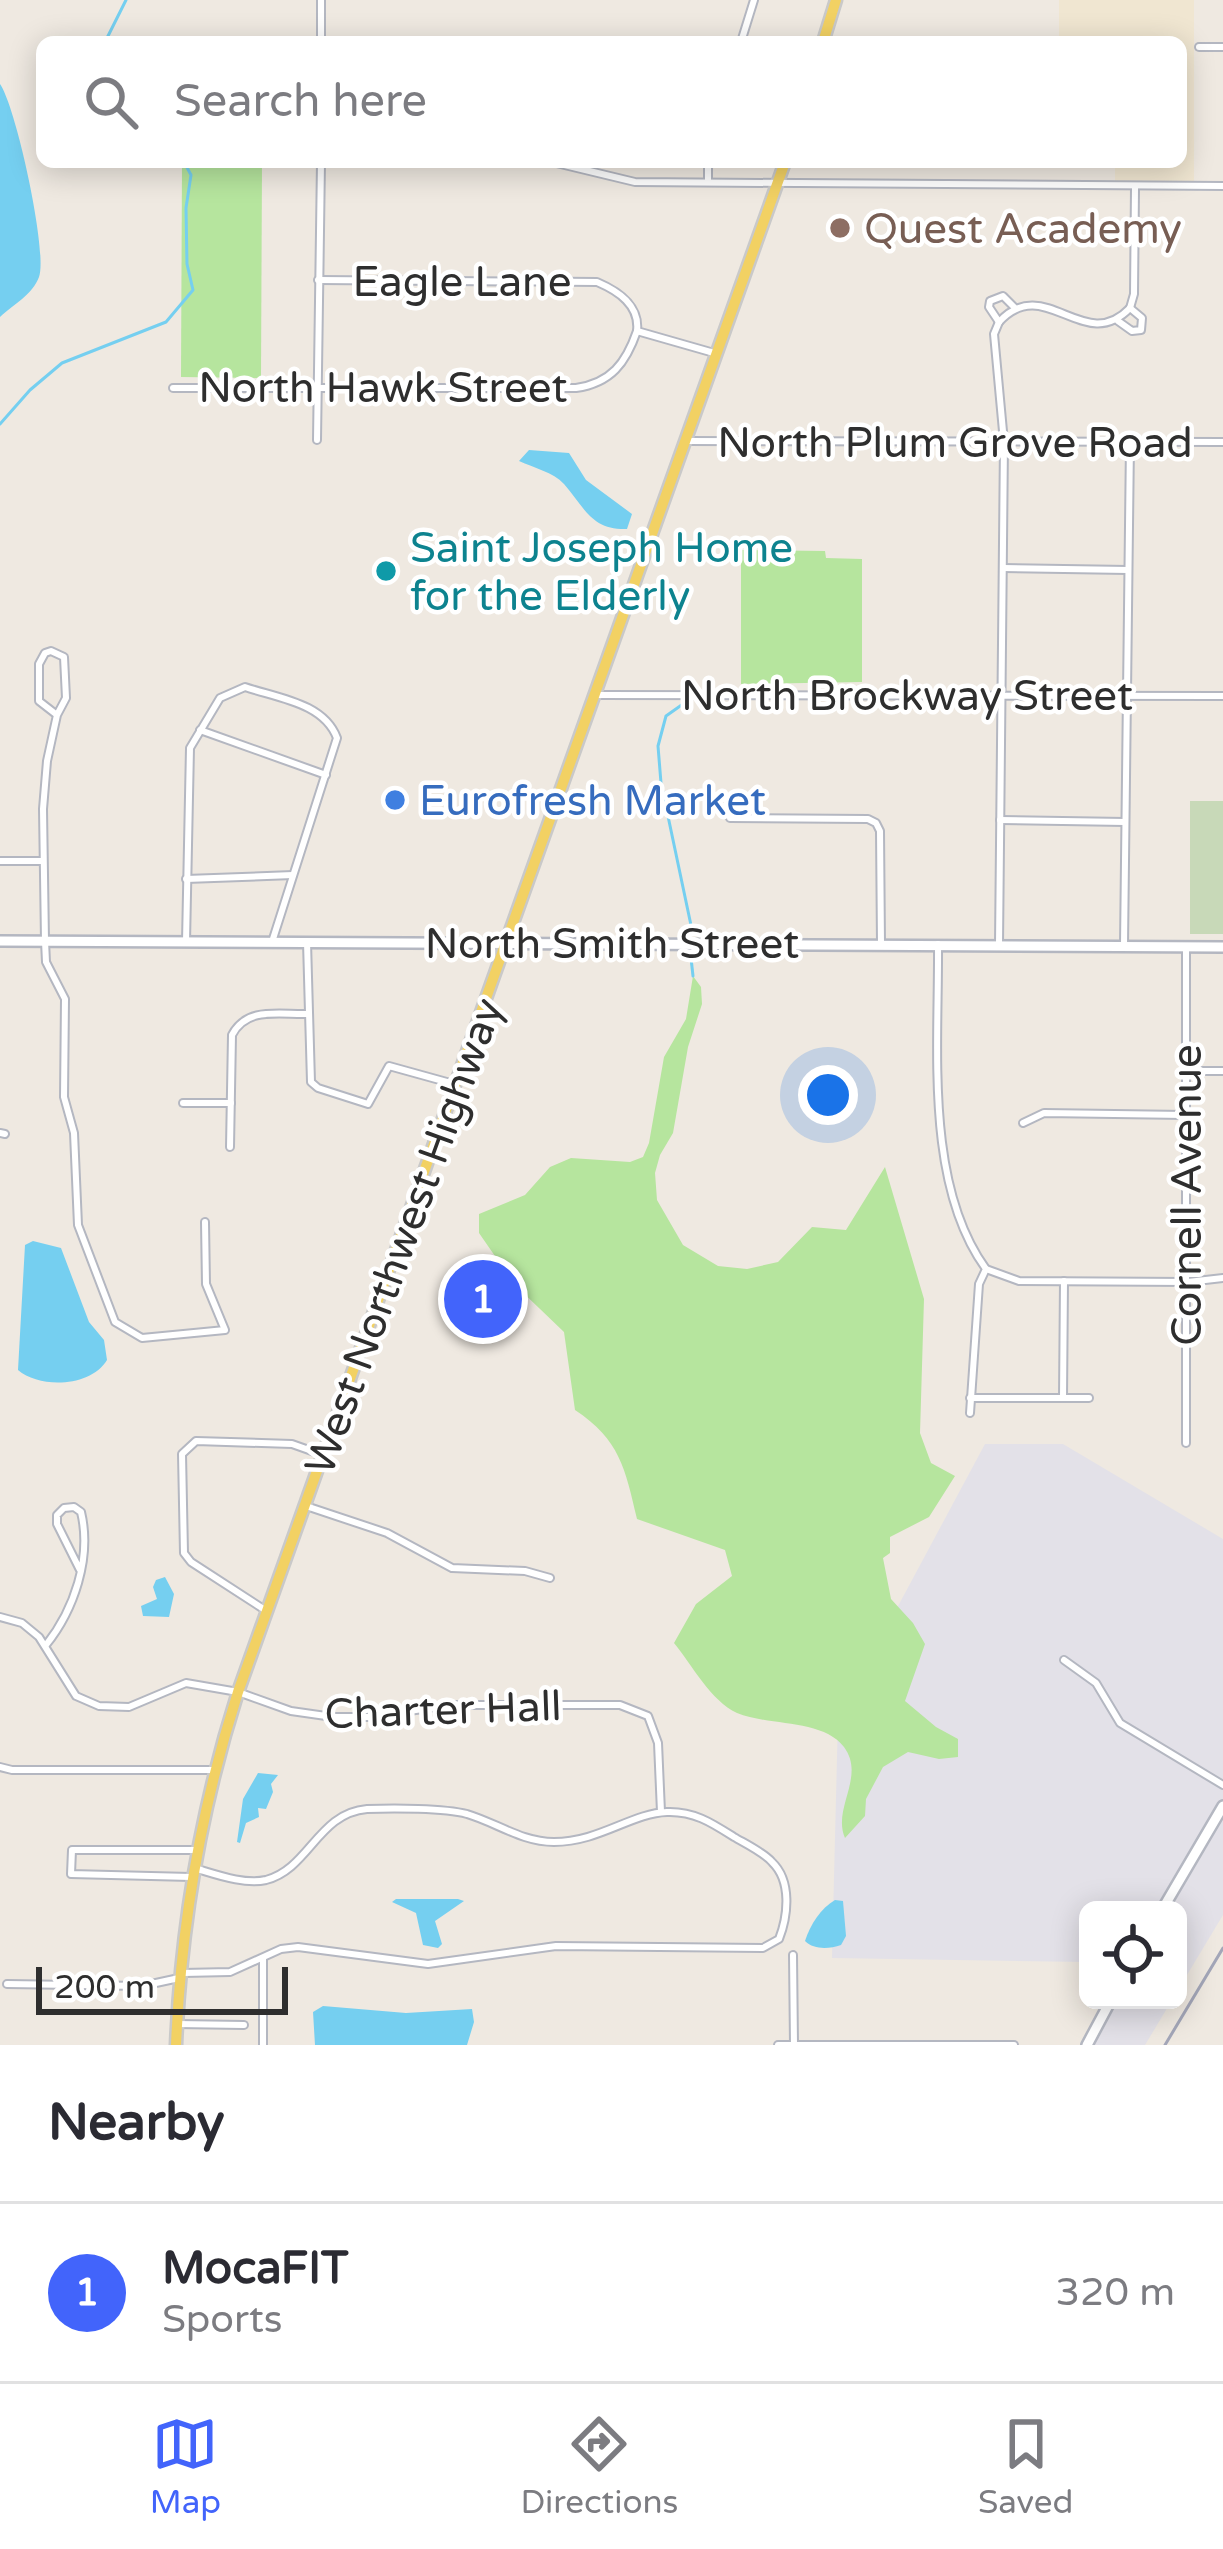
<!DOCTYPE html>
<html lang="en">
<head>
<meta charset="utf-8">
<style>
	body { margin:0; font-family:"Varela Round",sans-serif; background:#f7f7f7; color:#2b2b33 }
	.controls { position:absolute; right:36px; bottom:36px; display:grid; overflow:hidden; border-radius:18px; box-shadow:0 6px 30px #0003 }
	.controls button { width:108px; height:108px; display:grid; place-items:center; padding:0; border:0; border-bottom:3px solid #e1e1e2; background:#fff; color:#2b2b33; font:60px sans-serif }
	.scale { position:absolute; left:36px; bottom:30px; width:252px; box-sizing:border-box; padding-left:12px; border:6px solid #2e2e2e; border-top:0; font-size:33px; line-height:42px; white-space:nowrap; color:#2e2e2e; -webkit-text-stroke:9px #fff; paint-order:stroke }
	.you { position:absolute; left:828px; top:1095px; width:42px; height:42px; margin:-30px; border:9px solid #fff; border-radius:50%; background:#1a73e8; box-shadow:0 0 0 18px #1a73e833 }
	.badge { display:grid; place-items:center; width:78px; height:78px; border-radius:50%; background:#4264fb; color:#fff; font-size:39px; font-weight:700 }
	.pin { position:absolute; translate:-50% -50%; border:6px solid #fff; box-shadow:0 3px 12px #0006 }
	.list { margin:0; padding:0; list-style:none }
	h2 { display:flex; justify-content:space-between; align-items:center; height:156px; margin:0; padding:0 48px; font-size:51px }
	h2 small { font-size:39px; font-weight:400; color:#7c7c81 }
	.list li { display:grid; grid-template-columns:78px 1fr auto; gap:36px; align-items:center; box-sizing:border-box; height:180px; padding:0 48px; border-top:3px solid #e1e1e2 }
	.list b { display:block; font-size:45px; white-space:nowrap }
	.list p { margin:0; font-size:39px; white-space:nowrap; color:#7c7c81 }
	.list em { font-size:39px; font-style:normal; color:#7c7c81 }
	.icon { flex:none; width:66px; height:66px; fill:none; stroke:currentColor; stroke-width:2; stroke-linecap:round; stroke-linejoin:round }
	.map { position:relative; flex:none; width:1223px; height:2045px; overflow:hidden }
	.search { position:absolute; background:#fff; box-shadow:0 6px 30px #0003; left:36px; right:36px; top:36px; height:132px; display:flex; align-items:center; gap:30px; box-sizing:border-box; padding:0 42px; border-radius:18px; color:#7c7c81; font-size:45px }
	.sheet { height:336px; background:#fff }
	nav { display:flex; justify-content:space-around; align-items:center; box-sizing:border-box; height:168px; border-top:3px solid #e1e1e2; background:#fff; font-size:33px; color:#7c7c81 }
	nav a { display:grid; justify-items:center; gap:6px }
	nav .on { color:#4264fb }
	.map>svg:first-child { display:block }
	.industrial { fill:#e3e1e8 }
	.education { fill:#f0e6d1 }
	.green { fill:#b6e59e }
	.cemetery { fill:#c8d9b8 }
	.water { fill:#75cff0 }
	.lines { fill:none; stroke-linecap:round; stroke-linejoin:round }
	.stream { stroke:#75cff0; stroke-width:3 }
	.minor-casing { stroke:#b4b7c1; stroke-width:10 }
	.tertiary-casing { stroke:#b4b7c1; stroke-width:14 }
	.primary-casing { stroke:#c9c9c9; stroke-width:15 }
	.minor { stroke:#fff; stroke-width:6 }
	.tertiary { stroke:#fff; stroke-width:9 }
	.primary { stroke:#f2d163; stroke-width:10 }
	.rail { stroke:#a3a6b8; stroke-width:3 }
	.education-dot { fill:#8d6e63; stroke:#fff; stroke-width:4.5 }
	.culture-dot { fill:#0f9aa8; stroke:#fff; stroke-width:4.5 }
	.shop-dot { fill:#3f7fe0; stroke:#fff; stroke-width:4.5 }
	.labels { text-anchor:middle; stroke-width:9; stroke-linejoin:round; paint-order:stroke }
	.education-label { font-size:42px; fill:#785e54; stroke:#fff; text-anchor:start }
	.street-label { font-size:42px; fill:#2e2e2e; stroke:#fff }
	.culture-label { font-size:42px; fill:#0d838f; stroke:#fff; text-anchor:start }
	.shop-label { font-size:42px; fill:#366cbe; stroke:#fff; text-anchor:start }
</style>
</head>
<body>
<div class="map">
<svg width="1223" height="2045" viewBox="0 0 1223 2045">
	<rect width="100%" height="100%" fill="#efe9e1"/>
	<!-- industrial -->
	<g class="industrial">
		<polygon points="985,1444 1063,1444 1223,1539 1223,1915 1178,1990 1178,1910 1088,1910 1088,1962 832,1958 838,1718"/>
		<polygon points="1111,2000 1172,2000 1145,2045 1088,2045"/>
	</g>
	<!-- education -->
	<polygon class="education" points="1059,0 1194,0 1194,183 1115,182 1115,162 1181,162 1181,42 1059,42"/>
	<!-- green -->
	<g class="green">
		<polygon points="182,162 262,162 261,378 181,377"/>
		<polygon points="741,550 825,551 826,558 862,559 862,682 741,684"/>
		<path d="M693 976 701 987 702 1004 688 1047 673 1133 660 1155 655 1173 657 1200 683 1245 718 1266 747 1269 778 1262 812 1227 846 1230 885 1167 924 1299 920 1433 931 1463 955 1476 929 1517 890 1537V1553L883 1558 891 1599 913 1623 925 1644 905 1701 936 1727 958 1739V1757L939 1759 908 1752 883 1767 866 1799 865 1816 845 1838C832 1808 866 1777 844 1747 823 1719 768 1726 737 1713 711 1701 692 1665 674 1643L696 1604 732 1576 725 1550 637 1519C625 1468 620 1440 575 1410L564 1332 515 1285 479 1233V1214L525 1195 550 1167 571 1158 630 1162 643 1157 649 1143 664 1057 686 1019Z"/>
	</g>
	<!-- cemetery -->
	<rect class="cemetery" x="1190" y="801" width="33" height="133"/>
	<!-- water -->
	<g class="water">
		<path d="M0 84C16 107 48 252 39 277 33 294 13 305 0 317Z"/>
		<path d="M529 450 569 453 586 480 632 514 627 529C591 530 585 508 564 484 553 472 534 468 519 461Z"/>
		<path d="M33 1241 61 1248 89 1322 104 1340 107 1360C91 1387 40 1389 18 1370L25 1245Z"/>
		<polygon points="165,1577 174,1594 169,1617 143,1616 141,1606 157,1599 153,1587 156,1580"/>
		<polygon points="258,1773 278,1775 271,1784 273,1792 266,1809 258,1808 259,1817 246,1823 240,1843 237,1842 243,1799"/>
		<polygon points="396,1899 458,1899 464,1901 435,1921 442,1944 438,1948 423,1945 416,1913 392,1902"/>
		<path d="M835 1900 843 1901 846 1936 841 1945C829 1949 814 1950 805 1941 810 1925 821 1908 835 1900Z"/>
		<polygon points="323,2006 406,2013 472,2009 474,2022 467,2045 315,2045 313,2012"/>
	</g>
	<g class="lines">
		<!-- stream -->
		<g class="stream">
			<polyline points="105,42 126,0"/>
			<polyline points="0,424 30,390 62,363 166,322 193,290 187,264 186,208 191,175 184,162"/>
			<polyline points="683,704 666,716 658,746 661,783 692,930"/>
			<polyline points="691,958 693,976"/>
		</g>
		<defs>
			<g id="minor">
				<polyline points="321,0 321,42"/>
				<polyline points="741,42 754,0"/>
				<polyline points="1199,47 1223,47"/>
				<polyline points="552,162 635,182 1223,186"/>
				<polyline points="708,182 708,162"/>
				<path d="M318 280 597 282C618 291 640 305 637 331L714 353"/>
				<polyline points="1130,308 1134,294 1135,188"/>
				<polyline points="1118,321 1132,331 1141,330 1142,318 1130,308"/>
				<path d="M999 322C1045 272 1084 356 1130 308"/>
				<polyline points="999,322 989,307 990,301 1003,296 1015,308"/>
				<path d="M173 388H576C611 383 626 363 637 331"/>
				<polyline points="317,440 321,162"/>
				<polyline points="687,441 1223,442"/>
				<polyline points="1003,568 1128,570"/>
				<polyline points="597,695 1223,696"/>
				<polyline points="57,715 39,701 39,664 45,653 51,651 64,657 66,698 57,715 47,761 43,809 45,941 46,962 65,999 64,1097 74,1133 78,1225 115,1322 142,1338 225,1330 206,1284 205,1222"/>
				<polyline points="200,730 326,775"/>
				<polyline points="730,818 868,819 876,823 880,831 881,944"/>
				<polyline points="1000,820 1125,822"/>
				<polyline points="0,861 43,861"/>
				<polyline points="186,879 293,875"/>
				<path d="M186 942 190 748 220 698 245 687C278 698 324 703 337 738L272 942"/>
				<polyline points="307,942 311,1082 318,1088 368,1104 389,1066 454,1084"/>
				<path d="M938 944C939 1046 924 1184 986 1269L979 1284 970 1413"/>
				<polyline points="999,945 1004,442 994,334 999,322"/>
				<polyline points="1124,945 1130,442"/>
				<polyline points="1186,947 1186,1443"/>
				<polyline points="1186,1071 1223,1071"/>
				<polyline points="183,1103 231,1103"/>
				<polyline points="1023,1123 1044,1113 1185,1115"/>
				<polyline points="0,1133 5,1134"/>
				<path d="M230 1147 232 1035C247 1006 280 1015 308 1014"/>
				<polyline points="986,1269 1019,1281 1188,1282 1223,1278"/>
				<polyline points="970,1398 1089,1398"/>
				<polyline points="1063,1398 1064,1281"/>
				<polyline points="306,1506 387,1533 452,1568 525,1571 550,1578"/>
				<polyline points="265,1610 191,1562 184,1553 182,1454 196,1441 292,1444 323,1455"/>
				<polyline points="0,1617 22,1623 39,1637 76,1696 99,1706 129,1707 186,1683 238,1692 291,1711 333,1717 368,1717 450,1705 620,1705 648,1716 658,1743 661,1812"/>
				<path d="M46 1645C74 1610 92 1558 81 1512L74 1507 64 1508 57 1515V1524L80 1570"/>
				<polyline points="1064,1660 1096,1683 1120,1723 1223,1785"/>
				<polyline points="0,1767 12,1770 213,1770"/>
				<polyline points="191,1877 71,1874 72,1850 196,1850"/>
				<polyline points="793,1955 794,2045"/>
				<path d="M183 1973 230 1972 281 1949 298 1947 428 1964 556 1946 763 1948 779 1939C788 1916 792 1881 772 1862 763 1852 746 1844 734 1837 712 1823 694 1811 667 1812 632 1813 599 1842 554 1842 522 1842 497 1823 467 1814 444 1808 393 1808 367 1809 318 1813 309 1869 266 1880 244 1885 215 1874 194 1868"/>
				<polyline points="7,1984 142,1986 179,1978"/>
				<polyline points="177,2024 244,2025"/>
				<polyline points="263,2045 263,1959"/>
				<polyline points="778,2045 1014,2045"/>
			</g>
			<g id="tertiary">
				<polyline points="0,941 1223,947"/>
				<polyline points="1162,1910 1223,1806"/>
				<polyline points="1087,2045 1111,2000"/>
			</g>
			<g id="primary">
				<polyline points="823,42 836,0"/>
				<path d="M176 2045C181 1923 201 1808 238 1692L785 162"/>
			</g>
		</defs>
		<!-- minor casing -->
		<use href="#minor" class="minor-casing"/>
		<!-- tertiary casing -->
		<use href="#tertiary" class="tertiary-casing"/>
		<!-- primary casing -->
		<use href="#primary" class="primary-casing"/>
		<!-- minor -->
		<use href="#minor" class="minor"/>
		<!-- tertiary -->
		<use href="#tertiary" class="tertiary"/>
		<!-- primary -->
		<use href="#primary" class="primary"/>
		<!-- rail -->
		<polyline class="rail" points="1165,2045 1223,1948"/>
	</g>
	<!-- markers -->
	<circle class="education-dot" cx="840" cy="228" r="12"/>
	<circle class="culture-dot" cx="386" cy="571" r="12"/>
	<circle class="shop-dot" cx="395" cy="800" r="12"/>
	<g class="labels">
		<!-- education labels -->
		<g class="education-label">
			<text x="864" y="243">Quest Academy</text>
		</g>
		<!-- street labels -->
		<g class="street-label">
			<text x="462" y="296">Eagle Lane</text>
			<text x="383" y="402">North Hawk Street</text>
			<text x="955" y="457">North Plum Grove Road</text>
			<text x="907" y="710">North Brockway Street</text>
			<text x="612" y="958">North Smith Street</text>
			<text transform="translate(1186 1195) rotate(-90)" y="15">Cornell Avenue</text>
			<text transform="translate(403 1236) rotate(-70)" y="15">West Northwest Highway</text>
			<text transform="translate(443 1709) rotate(-2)" y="15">Charter Hall</text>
		</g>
		<!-- culture labels -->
		<g class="culture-label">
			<text x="410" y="562">Saint Joseph Home<tspan x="410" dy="48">for the Elderly</tspan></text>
		</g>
		<!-- shop labels -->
		<g class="shop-label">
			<text x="419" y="815">Eurofresh Market</text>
		</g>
	</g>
</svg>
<div class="controls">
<button><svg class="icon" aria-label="locate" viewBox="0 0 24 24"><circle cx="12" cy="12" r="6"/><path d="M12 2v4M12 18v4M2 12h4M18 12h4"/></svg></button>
</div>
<div class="scale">200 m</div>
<div class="you"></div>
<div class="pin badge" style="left:483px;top:1299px">1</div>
<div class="search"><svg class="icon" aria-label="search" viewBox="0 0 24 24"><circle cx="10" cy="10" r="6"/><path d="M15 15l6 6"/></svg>Search here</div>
</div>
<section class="sheet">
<h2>Nearby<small></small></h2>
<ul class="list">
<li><span class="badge">1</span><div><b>MocaFIT</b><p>Sports</p></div><em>320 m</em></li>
</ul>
</section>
<nav>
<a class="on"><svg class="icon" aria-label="map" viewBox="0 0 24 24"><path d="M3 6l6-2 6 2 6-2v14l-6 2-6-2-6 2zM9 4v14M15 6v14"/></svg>Map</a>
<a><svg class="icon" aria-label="directions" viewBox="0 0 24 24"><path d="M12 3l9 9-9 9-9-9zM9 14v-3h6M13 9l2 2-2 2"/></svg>Directions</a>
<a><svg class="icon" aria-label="saved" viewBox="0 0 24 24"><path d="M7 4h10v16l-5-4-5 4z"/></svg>Saved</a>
</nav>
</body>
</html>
